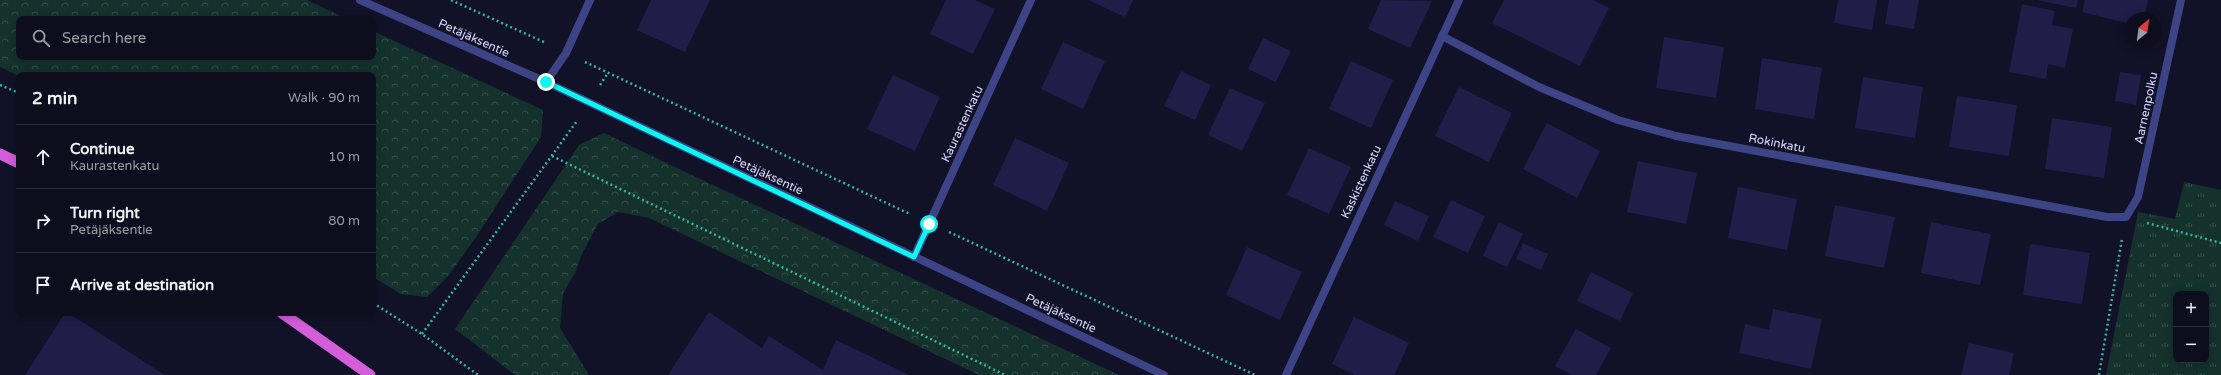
<!DOCTYPE html>
<html lang="en">
<head>
<meta charset="utf-8">
<style>
	body { margin:0; font-family:"Varela Round",sans-serif; background:#1b1b2b; color:#f1f3f6 }
	.controls { position:absolute; right:12px; bottom:12px; display:grid; overflow:hidden; border-radius:8px; box-shadow:0 2px 10px #0003 }
	.controls button { width:36px; height:36px; display:grid; place-items:center; padding:0; border:0; border-bottom:1px solid #2d2d3c; background:#0d0d1e; color:#f1f3f6; font:20px sans-serif }
	.compass { position:absolute; left:2125px; top:12px; width:36px; height:36px; border-radius:50%; background:#0d0d1e; box-shadow:0 2px 10px #0003; rotate:29deg }
	.stop { position:absolute; width:12px; height:12px; margin:-9px; border:3px solid #0af8f0; border-radius:50%; background:#fff }
	.stop.end { background:#0af8f0; border-color:#fff; box-shadow:0 1px 4px #0008 }
	.list { margin:0; padding:0; list-style:none }
	h2 { display:flex; justify-content:space-between; align-items:center; height:52px; margin:0; padding:0 16px; font-size:17px }
	h2 small { font-size:13px; font-weight:400; color:#9a9ca4 }
	.list li { display:grid; grid-template-columns:26px 1fr auto; gap:12px; align-items:center; box-sizing:border-box; height:64px; padding:0 16px; border-top:1px solid #2d2d3c }
	.list b { display:block; font-size:15px; white-space:nowrap }
	.list p { margin:0; font-size:13px; white-space:nowrap; color:#9a9ca4 }
	.list em { font-size:13px; font-style:normal; color:#9a9ca4 }
	.icon { flex:none; width:22px; height:22px; fill:none; stroke:currentColor; stroke-width:2; stroke-linecap:round; stroke-linejoin:round }
	.map { position:relative; flex:none; width:2221px; height:375px; overflow:hidden }
	.search { position:absolute; background:#0d0d1e; box-shadow:0 2px 10px #0003; left:16px; top:16px; width:360px; height:44px; display:flex; align-items:center; gap:10px; box-sizing:border-box; padding:0 14px; border-radius:8px; color:#9a9ca4; font-size:15px }
	.panel { position:absolute; background:#0d0d1e; box-shadow:0 2px 10px #0003; left:16px; top:72px; width:360px; height:244px; border-radius:8px }
	.map>svg:first-child { display:block }
	.forest { fill:url(#forest-crowns) }
	.park { fill:url(#park-tufts); fill-rule:evenodd }
	.building { fill:#201d48 }
	.lines { fill:none; stroke-linecap:round; stroke-linejoin:round }
	.path { stroke:#34b69d; stroke-width:2.5; stroke-dasharray:2 3; stroke-linecap:butt }
	.minor { stroke:#3d4485; stroke-width:8 }
	.trunk { stroke:#d45dda; stroke-width:11 }
	.route { stroke:#0af8f0; stroke-width:5 }
	.labels { text-anchor:middle; stroke-width:3; stroke-linejoin:round; paint-order:stroke }
	.street-label { font-size:12px; fill:#d8d9fe; stroke:#111128 }
</style>
</head>
<body>
<div class="map">
<svg width="2221" height="375" viewBox="0 0 2221 375">
	<defs>
		<pattern id="forest-crowns" width="20" height="18" patternUnits="userSpaceOnUse"><rect width="20" height="18" fill="#14312c"/><path d="M2 6a3 3 0 1 1 6 0M12 15a3 3 0 1 1 6 0" fill="none" stroke="#354e4c"/></pattern>
		<pattern id="park-tufts" width="24" height="20" patternUnits="userSpaceOnUse"><rect width="24" height="20" fill="#14312c"/><path d="M3 7l-1-3M5 7V3M7 7l1-3M15 17l-1-3M17 17v-4M19 17l1-3" fill="none" stroke="#354e4c"/></pattern>
	</defs>
	<rect width="100%" height="100%" fill="#111128"/>
	<!-- forest -->
	<g class="forest">
		<polygon points="0,0 307,0 347,19 19,19 19,57 373,57 373,31 543,110 541,137 476,237 449,275 427,297 401,294 373,277 373,75 19,76 0,67"/>
		<polygon points="604,133 698,178 1119,375 979,375 649,218 618,212 598,224 582,254 575,273 563,293 560,328 589,375 515,375 455,329 579,145"/>
	</g>
	<!-- park -->
	<path class="park" d="M2184 182 2221 190V375H2106L2138 212 2175 219ZM2176 294H2206V360H2176Z"/>
	<!-- building -->
	<g class="building">
		<polygon points="651,0 710,0 685,52 637,30"/>
		<polygon points="946,0 975,0 995,9 973,54 930,34"/>
		<polygon points="1088,0 1133,0 1125,17"/>
		<polygon points="1381,0 1432,1 1410,48 1368,29"/>
		<polygon points="1504,0 1593,0 1609,8 1580,66 1492,23"/>
		<polygon points="1838,0 1877,0 1872,30 1834,23"/>
		<polygon points="1889,0 1919,0 1914,29 1885,24"/>
		<polygon points="2036,0 2078,0 2076,8"/>
		<polygon points="2085,0 2148,0 2144,18 2131,18 2131,24 2082,12"/>
		<polygon points="2022,4 2055,11 2052,25 2073,29 2065,68 2048,64 2046,79 2009,72"/>
		<polygon points="1664,37 1724,47 1716,98 1656,88"/>
		<polygon points="1263,38 1291,51 1276,82 1248,69"/>
		<polygon points="1063,42 1105,61 1083,109 1041,89"/>
		<polygon points="1762,58 1822,68 1814,119 1755,109"/>
		<polygon points="1351,61 1393,80 1371,128 1329,109"/>
		<polygon points="1181,71 1211,85 1195,120 1164,106"/>
		<polygon points="2120,72 2141,75 2136,105 2115,101"/>
		<polygon points="893,75 940,97 915,151 867,129"/>
		<polygon points="1863,77 1923,87 1915,138 1855,128"/>
		<polygon points="1459,87 1512,113 1489,162 1435,136"/>
		<polygon points="1230,88 1265,103 1242,151 1208,135"/>
		<polygon points="1957,96 2017,105 2009,156 1949,147"/>
		<polygon points="2052,118 2112,127 2104,178 2045,169"/>
		<polygon points="1547,123 1600,151 1577,198 1523,169"/>
		<polygon points="1015,138 1069,163 1047,211 993,185"/>
		<polygon points="1309,148 1351,167 1329,214 1287,195"/>
		<polygon points="1638,161 1697,173 1686,224 1627,212"/>
		<polygon points="1738,187 1797,199 1787,250 1728,238"/>
		<polygon points="1451,200 1485,216 1468,253 1433,237"/>
		<polygon points="1395,201 1429,216 1418,241 1384,225"/>
		<polygon points="1835,205 1895,217 1884,268 1825,256"/>
		<polygon points="1499,222 1523,234 1507,267 1483,256"/>
		<polygon points="1931,222 1991,234 1980,285 1921,273"/>
		<polygon points="1523,243 1548,254 1541,270 1516,259"/>
		<polygon points="2030,244 2090,253 2082,304 2023,295"/>
		<polygon points="1247,247 1302,272 1280,320 1226,295"/>
		<polygon points="1591,272 1633,293 1620,321 1577,301"/>
		<polygon points="1773,309 1822,319 1811,369 1739,353 1745,324 1769,330"/>
		<polygon points="709,312 762,348 769,336 823,370 836,340 909,375 668,375"/>
		<polygon points="65,313 68,313 165,375 25,375"/>
		<polygon points="1354,317 1409,343 1394,375 1355,375 1332,364"/>
		<polygon points="1576,329 1611,348 1596,375 1572,375 1555,366"/>
		<polygon points="1969,343 2014,353 2009,375 1961,375"/>
	</g>
	<g class="lines">
		<!-- path -->
		<g class="path">
			<polyline points="451,0 546,43"/>
			<polyline points="585,62 910,214"/>
			<polyline points="0,85 19,93"/>
			<polyline points="600,85 608,73"/>
			<polyline points="552,156 1005,375"/>
			<polyline points="2147,223 2221,243"/>
			<polyline points="949,232 1255,375"/>
			<polyline points="373,303 422,334 478,375"/>
			<polyline points="422,334 577,121"/>
			<polyline points="2099,375 2122,239"/>
		</g>
		<!-- minor -->
		<g class="minor">
			<polyline points="360,0 546,82 1164,375"/>
			<polyline points="1442,36 1539,87 1618,120 1676,136 2107,217 2126,217 2138,197 2181,0"/>
			<polyline points="546,82 566,53 590,0"/>
			<polyline points="914,257 1031,0"/>
			<polyline points="1286,375 1459,0"/>
		</g>
		<!-- trunk -->
		<g class="trunk">
			<polyline points="0,154 19,163"/>
			<polyline points="282,313 370,375"/>
		</g>
	</g>
	<g class="lines">
		<!-- route -->
		<polyline class="route" points="546,82 914,257 929,224"/>
	</g>
	<g class="labels">
		<!-- street labels -->
		<g class="street-label">
			<text transform="translate(474 38) rotate(24)" y="4">Petäjäksentie</text>
			<text transform="translate(2146 108) rotate(-78)" y="4">Aarnenpolku</text>
			<text transform="translate(962 124) rotate(-65)" y="4">Kaurastenkatu</text>
			<text transform="translate(1777 143) rotate(11)" y="4">Rokinkatu</text>
			<text transform="translate(768 175) rotate(25)" y="4">Petäjäksentie</text>
			<text transform="translate(1361 182) rotate(-65)" y="4">Kaskistenkatu</text>
			<text transform="translate(1061 313) rotate(25)" y="4">Petäjäksentie</text>
		</g>
	</g>
</svg>
<div class="controls">
<button>+</button>
<button>−</button>
</div>
<svg class="compass" viewBox="-18 -18 36 36"><path d="M0-13l5 13h-10z" fill="#e53935"/><path d="M0 13l5-13h-10z" fill="#9a9ca4"/></svg>
<div class="stop" style="left:929px;top:224px"></div>
<div class="stop end" style="left:546px;top:82px"></div>
<div class="search"><svg class="icon" aria-label="search" viewBox="0 0 24 24"><circle cx="10" cy="10" r="6"/><path d="M15 15l6 6"/></svg>Search here</div>
<section class="panel">
<h2>2 min<small>Walk · 90 m</small></h2>
<ul class="list">
<li><svg class="icon" aria-label="ahead" viewBox="0 0 24 24"><path d="M12 20V5M6 11l6-6 6 6"/></svg><div><b>Continue</b><p>Kaurastenkatu</p></div><em>10 m</em></li>
<li><svg class="icon" aria-label="right" viewBox="0 0 24 24"><path d="M7 20v-9h11M14 6l5 5-5 5"/></svg><div><b>Turn right</b><p>Petäjäksentie</p></div><em>80 m</em></li>
<li><svg class="icon" aria-label="arrive" viewBox="0 0 24 24"><path d="M6 21V4h12l-3 4 3 4H6"/></svg><div><b>Arrive at destination</b></div></li>
</ul>
</section>
</div>
</body>
</html>
